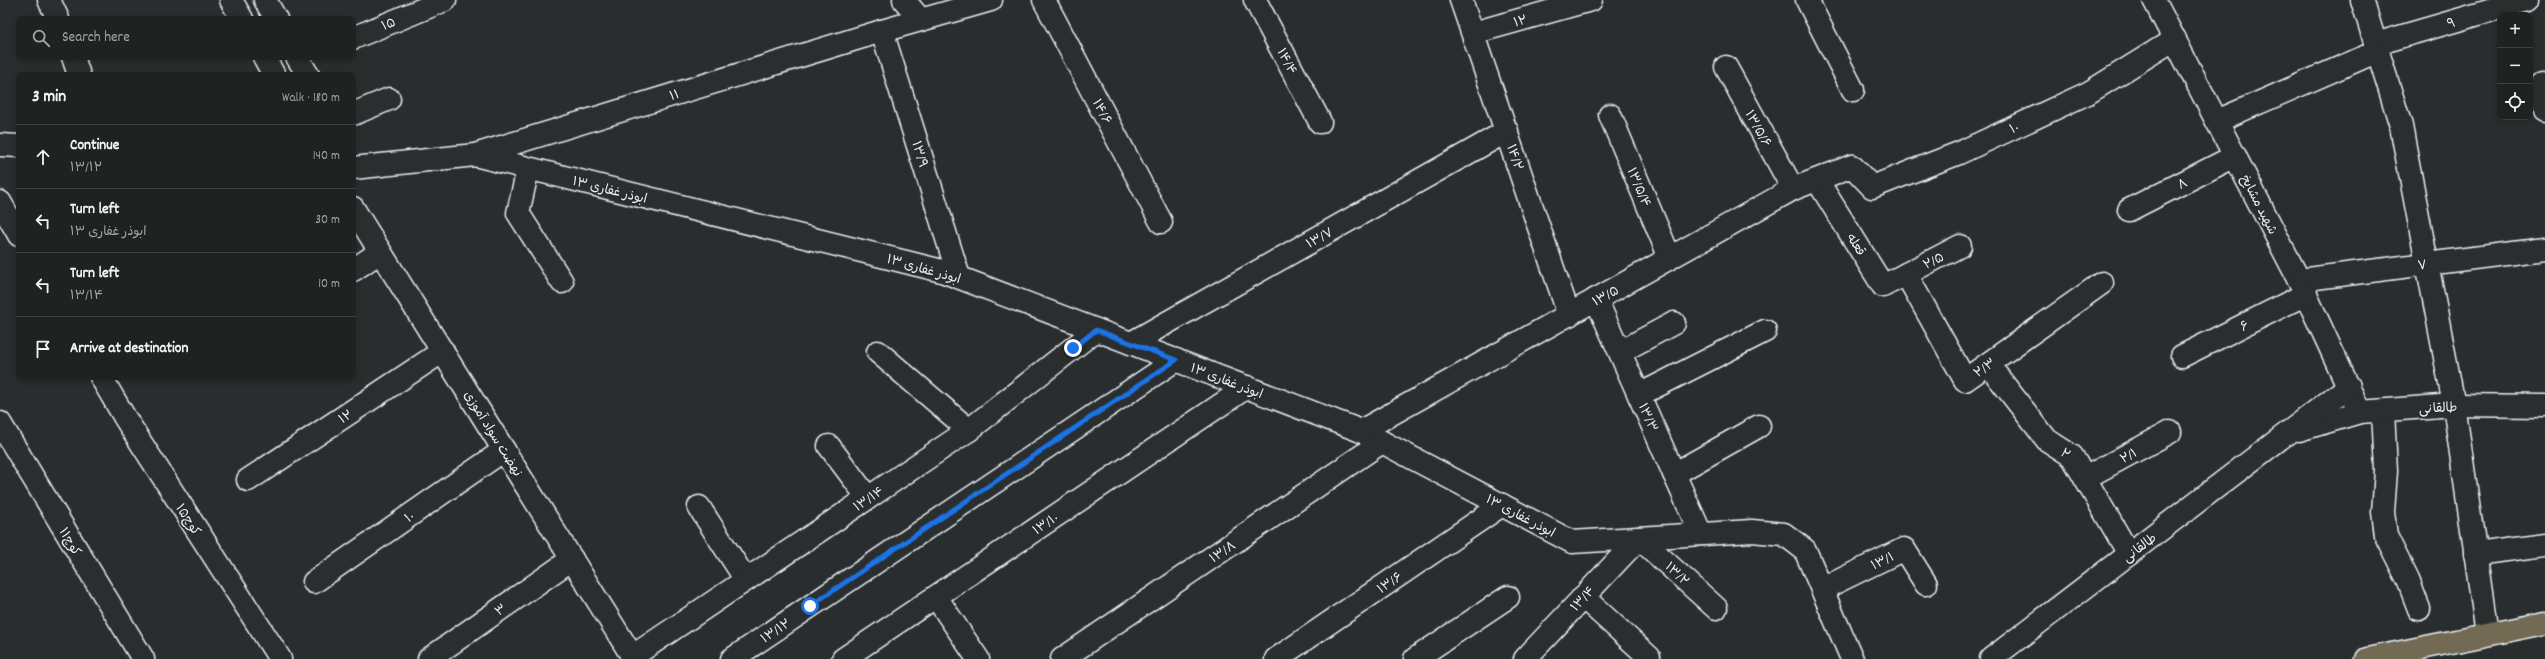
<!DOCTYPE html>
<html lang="en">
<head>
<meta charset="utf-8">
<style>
	body { margin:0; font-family:Dekko,"Playpen Sans Arabic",sans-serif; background:#282a2a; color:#f1f3f6 }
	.controls { position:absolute; right:12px; top:12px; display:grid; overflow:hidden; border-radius:8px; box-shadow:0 2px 6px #0003 }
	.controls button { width:36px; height:36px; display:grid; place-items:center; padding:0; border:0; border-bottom:1px solid #3d3f40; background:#202222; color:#f1f3f6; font:20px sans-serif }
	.stop { position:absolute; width:12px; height:12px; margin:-9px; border:3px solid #1a73e8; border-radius:50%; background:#fff }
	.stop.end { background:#1a73e8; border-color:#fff; box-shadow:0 1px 4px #0008 }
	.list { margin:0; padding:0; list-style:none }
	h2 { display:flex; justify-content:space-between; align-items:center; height:52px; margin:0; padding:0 16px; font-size:17px }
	h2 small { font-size:13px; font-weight:400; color:#a2a4a5 }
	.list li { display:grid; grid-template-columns:26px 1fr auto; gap:12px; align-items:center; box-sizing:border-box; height:64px; padding:0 16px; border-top:1px solid #3d3f40 }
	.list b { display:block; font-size:15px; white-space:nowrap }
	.list p { margin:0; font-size:13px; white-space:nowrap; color:#a2a4a5 }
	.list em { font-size:13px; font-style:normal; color:#a2a4a5 }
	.icon { flex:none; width:22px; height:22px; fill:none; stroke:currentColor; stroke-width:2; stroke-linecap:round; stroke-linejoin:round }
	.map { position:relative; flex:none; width:2545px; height:659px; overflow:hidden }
	.search { position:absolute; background:#202222; box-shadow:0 2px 6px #0003; left:16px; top:16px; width:340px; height:44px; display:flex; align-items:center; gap:10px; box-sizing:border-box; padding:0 14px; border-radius:8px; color:#a2a4a5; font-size:15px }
	.panel { position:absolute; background:#202222; box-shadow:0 2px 6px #0003; left:16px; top:72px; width:340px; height:308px; border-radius:8px }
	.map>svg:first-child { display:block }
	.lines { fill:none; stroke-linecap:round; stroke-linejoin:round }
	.minor-casing { stroke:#e8f1f8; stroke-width:25 }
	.major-casing { stroke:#e8f1f8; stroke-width:25 }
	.minor { stroke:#2a2d2e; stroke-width:22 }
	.major { stroke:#736b52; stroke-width:22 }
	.route { stroke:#1a73e8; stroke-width:5 }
	.labels { text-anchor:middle; stroke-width:3.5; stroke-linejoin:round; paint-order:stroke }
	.street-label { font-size:13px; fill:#e8f1f8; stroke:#2a2d2e }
</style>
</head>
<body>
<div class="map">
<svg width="2545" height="659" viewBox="0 0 2545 659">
	<rect width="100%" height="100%" fill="#2a2d2e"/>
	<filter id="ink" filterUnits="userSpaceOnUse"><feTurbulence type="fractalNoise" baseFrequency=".025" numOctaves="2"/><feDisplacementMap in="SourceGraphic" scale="8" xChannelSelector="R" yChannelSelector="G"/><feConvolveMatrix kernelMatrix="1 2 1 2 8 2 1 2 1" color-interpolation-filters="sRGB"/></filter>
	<g filter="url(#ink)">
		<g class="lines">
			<defs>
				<g id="minor">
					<polyline points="49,0 58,19"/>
					<polyline points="231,0 242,19"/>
					<polyline points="265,0 276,19"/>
					<polyline points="904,0 921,20"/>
					<polyline points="1044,0 1161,222"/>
					<polyline points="1255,0 1320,122"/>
					<polyline points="1461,0 1569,315"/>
					<polyline points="1807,0 1853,90"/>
					<polyline points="2154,0 2299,280 2360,412"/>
					<polyline points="2362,0 2401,126 2454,405 2487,634"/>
					<polyline points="882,31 959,277"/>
					<polyline points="1473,33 1591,0"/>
					<polyline points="353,38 445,0"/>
					<polyline points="2375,44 2527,0"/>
					<polyline points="73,57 79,75"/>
					<polyline points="264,57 274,75"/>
					<polyline points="297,57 308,75"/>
					<polyline points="1726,67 1793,189"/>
					<polyline points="2541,84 2545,110"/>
					<polyline points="353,114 389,99"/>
					<polyline points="1610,115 1670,258"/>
					<polyline points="2217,121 2378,51"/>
					<polyline points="0,145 19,146"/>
					<polyline points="475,155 942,271 1361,431 1572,542 1752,531 1784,534 1805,550 1852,659"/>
					<polyline points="353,168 475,155 882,31 991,0"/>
					<polyline points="528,169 518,213 562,282"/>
					<polyline points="1817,180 1883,286 1960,246"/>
					<polyline points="0,202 19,235"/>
					<polyline points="353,208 634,659"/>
					<polyline points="2129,210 2235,156"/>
					<polyline points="353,270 380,252"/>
					<polyline points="1906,274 1965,380 2102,283"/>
					<polyline points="2299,280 2545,249"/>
					<polyline points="1596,299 1701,534"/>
					<polyline points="1131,343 1507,131"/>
					<polyline points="878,352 969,430"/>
					<polyline points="1620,352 1674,323"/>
					<polyline points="2182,356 2306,294"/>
					<polyline points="1988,364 2047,440 2072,456 2129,554"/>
					<polyline points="101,377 125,418 280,659"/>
					<polyline points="1639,395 1765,331"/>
					<polyline points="2383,411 2386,471 2383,512 2386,536 2408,580 2419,609"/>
					<polyline points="0,423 143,659"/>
					<polyline points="2299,430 2360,412 2454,405 2545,406"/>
					<polyline points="1361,431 1793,189 1852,166 1872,187 1959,153 2088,93 2175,39"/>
					<polyline points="829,446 868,498"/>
					<polyline points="1674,474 1759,426"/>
					<polyline points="2085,478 2170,432"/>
					<polyline points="248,480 443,351"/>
					<polyline points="699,507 746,580"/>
					<polyline points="2475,554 2545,545"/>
					<polyline points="314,582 504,450"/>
					<polyline points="1822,589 1904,549 1926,584"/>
					<polyline points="936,597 978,659"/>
					<polyline points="1583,597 1649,657"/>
					<polyline points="633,656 969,430 1096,330"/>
					<polyline points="429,659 572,559"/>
					<polyline points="732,659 1176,360"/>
					<polyline points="843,659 1247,387"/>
					<polyline points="1062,659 1382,442"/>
					<polyline points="1276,659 1502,505"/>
					<polyline points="1415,659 1508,597"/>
					<polyline points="1525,659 1639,538 1716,608"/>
					<polyline points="1991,659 2349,386"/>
				</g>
				<polyline id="major" points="2367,659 2545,623"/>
			</defs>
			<!-- minor casing -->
			<use href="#minor" class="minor-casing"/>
			<!-- major casing -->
			<use href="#major" class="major-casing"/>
			<!-- minor -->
			<use href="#minor" class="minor"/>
			<!-- major -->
			<use href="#major" class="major"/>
		</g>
	</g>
	<g class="lines" filter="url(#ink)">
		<!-- route -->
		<polyline class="route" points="810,606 1176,360 1096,330 1073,348"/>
	</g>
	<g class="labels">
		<!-- street labels -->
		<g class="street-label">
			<text transform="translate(1520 20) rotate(-16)" y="5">۱۲</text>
			<text transform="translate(2451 22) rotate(-16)" y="5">۹</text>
			<text transform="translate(388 23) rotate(-22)" y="5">۱۵</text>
			<text transform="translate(1288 61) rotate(62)" y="5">۱۴/۴</text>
			<text transform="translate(674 94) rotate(-17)" y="5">۱۱</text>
			<text transform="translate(1103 111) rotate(62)" y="5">۱۴/۶</text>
			<text transform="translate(2014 127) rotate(-25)" y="5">۱۰</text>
			<text transform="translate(1759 128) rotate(61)" y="5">۱۳/۵/۶</text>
			<text transform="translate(921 154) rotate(73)" y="5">۱۳/۹</text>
			<text transform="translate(1516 157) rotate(71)" y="5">۱۴/۲</text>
			<text transform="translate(2182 183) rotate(-27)" y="5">۸</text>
			<text transform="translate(1640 187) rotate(67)" y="5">۱۳/۵/۴</text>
			<text transform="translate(610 189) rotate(14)" y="5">۱۳ ابوذر غفاری</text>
			<text transform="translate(2260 204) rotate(63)" y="5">شهید مشایخ</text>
			<text transform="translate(1319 237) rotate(-29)" y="5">۱۳/۷</text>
			<text transform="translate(1857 244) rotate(58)" y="5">قعله</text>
			<text transform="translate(1933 260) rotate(-27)" y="5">۲/۵</text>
			<text transform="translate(2422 264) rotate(-7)" y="5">۷</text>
			<text transform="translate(924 268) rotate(16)" y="5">۱۳ ابوذر غفاری</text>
			<text transform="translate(1605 295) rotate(-29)" y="5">۱۳/۵</text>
			<text transform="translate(2244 325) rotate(-27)" y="5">۶</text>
			<text transform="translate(1984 367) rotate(-36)" y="5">۲/۳</text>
			<text transform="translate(1227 380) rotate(21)" y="5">۱۳ ابوذر غفاری</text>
			<text transform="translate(2438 407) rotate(-3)" y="5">طالقانی</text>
			<text transform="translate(345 416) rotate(-33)" y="5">۱۲</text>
			<text transform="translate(1649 417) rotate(66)" y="5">۱۳/۳</text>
			<text transform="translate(494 433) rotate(58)" y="5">نهضت سواد آموزی</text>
			<text transform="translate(2066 453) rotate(37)" y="5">۲</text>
			<text transform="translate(2128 455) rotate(-29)" y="5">۲/۱</text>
			<text transform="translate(868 498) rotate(-34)" y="5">۱۳/۱۴</text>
			<text transform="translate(1521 515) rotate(28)" y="5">۱۳ ابوذر غفاری</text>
			<text transform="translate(409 516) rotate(-35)" y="5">۱۰</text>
			<text transform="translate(189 519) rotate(57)" y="5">۱۵کوچ</text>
			<text transform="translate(1045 523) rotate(-34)" y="5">۱۳/۱۰</text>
			<text transform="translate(71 541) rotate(59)" y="5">۱۱کوچ</text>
			<text transform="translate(2139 547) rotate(-37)" y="5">طالقانی</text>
			<text transform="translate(1222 551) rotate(-34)" y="5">۱۳/۸</text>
			<text transform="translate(1882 560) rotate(-26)" y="5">۱۳/۱</text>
			<text transform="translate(1678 573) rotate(43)" y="5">۱۳/۲</text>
			<text transform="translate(1389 582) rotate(-34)" y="5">۱۳/۶</text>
			<text transform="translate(1582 598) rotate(-47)" y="5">۱۳/۴</text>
			<text transform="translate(500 609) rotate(-35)" y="5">۳</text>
			<text transform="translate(775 630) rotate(-34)" y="5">۱۳/۱۲</text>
		</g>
	</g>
</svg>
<div class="controls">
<button>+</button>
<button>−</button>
<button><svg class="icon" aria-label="locate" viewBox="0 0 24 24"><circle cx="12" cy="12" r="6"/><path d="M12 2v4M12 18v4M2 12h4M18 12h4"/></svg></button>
</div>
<div class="stop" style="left:810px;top:606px"></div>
<div class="stop end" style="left:1073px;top:348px"></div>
<div class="search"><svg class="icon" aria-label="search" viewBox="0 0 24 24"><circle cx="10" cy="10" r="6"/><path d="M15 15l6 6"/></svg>Search here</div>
<section class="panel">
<h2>3 min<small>Walk · 180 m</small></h2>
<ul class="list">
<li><svg class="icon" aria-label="ahead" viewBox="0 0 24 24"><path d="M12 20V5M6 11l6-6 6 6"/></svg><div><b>Continue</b><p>۱۳/۱۲</p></div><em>140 m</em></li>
<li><svg class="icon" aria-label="left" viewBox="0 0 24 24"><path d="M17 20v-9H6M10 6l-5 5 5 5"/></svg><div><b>Turn left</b><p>۱۳ ابوذر غفاری</p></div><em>30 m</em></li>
<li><svg class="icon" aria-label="left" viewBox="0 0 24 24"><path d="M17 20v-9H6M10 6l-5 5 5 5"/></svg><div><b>Turn left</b><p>۱۳/۱۴</p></div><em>10 m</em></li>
<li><svg class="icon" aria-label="arrive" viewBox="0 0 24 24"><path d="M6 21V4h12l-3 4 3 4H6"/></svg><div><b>Arrive at destination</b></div></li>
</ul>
</section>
</div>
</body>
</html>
